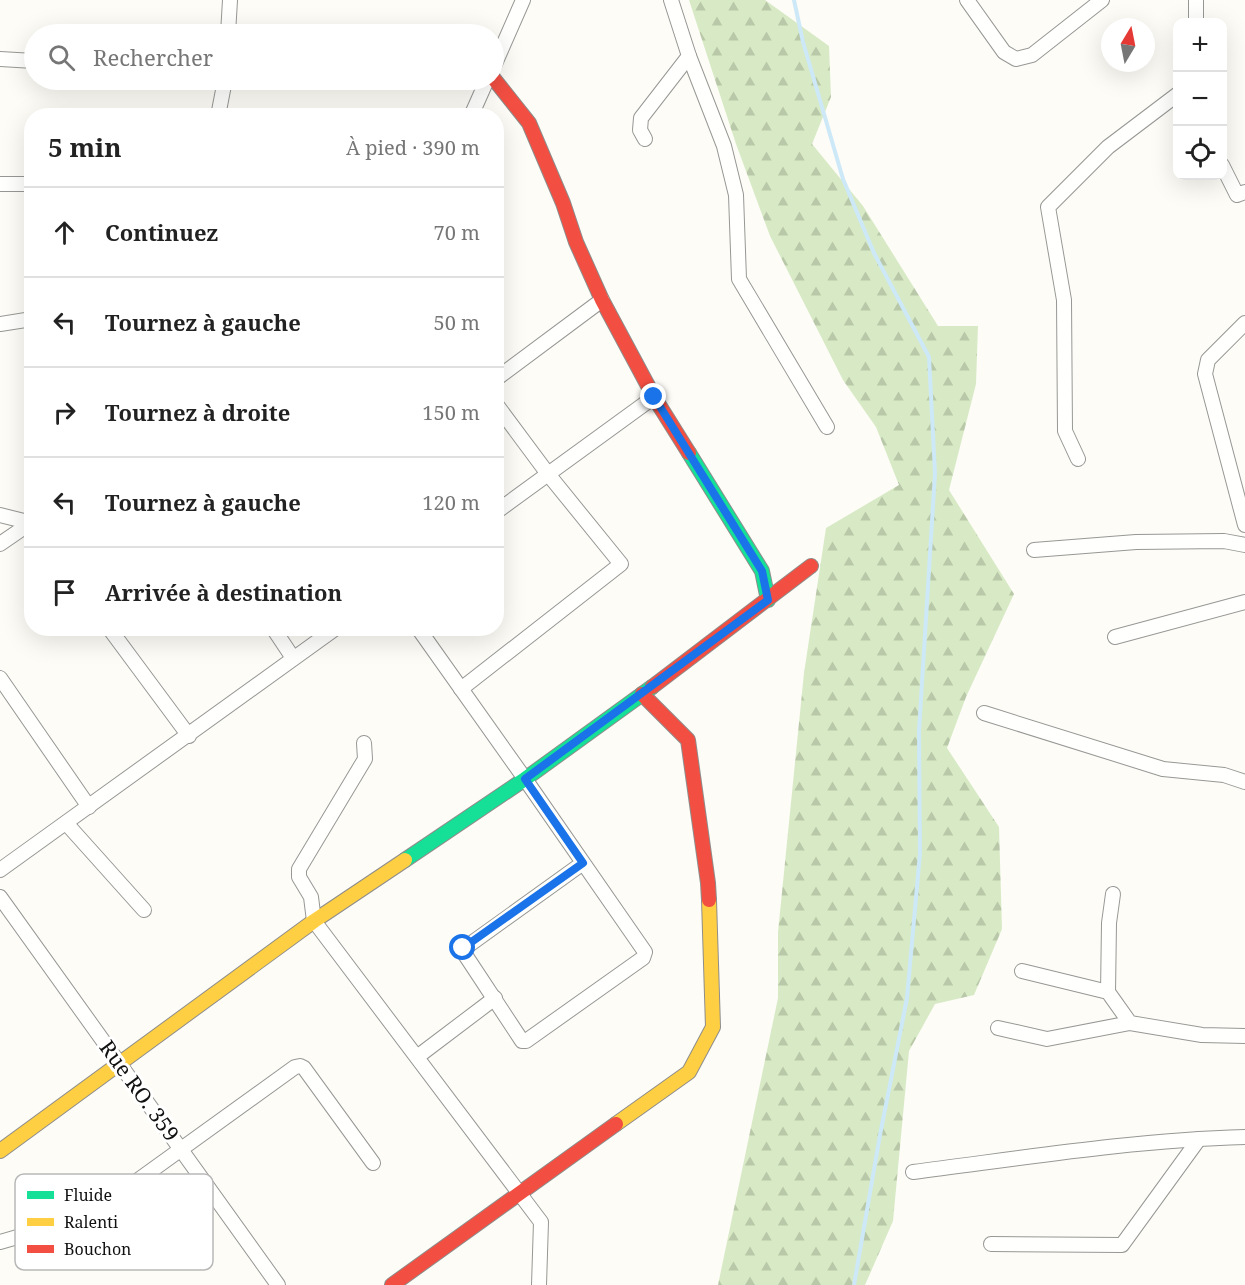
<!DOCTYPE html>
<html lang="fr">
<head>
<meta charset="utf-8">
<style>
	body { margin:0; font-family:"Noto Serif",serif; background:#f6f6f6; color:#222 }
	.controls { position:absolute; right:18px; top:18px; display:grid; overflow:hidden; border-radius:12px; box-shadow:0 6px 24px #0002 }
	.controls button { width:54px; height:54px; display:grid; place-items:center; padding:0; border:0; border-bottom:2px solid #e0e0e0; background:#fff; color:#222; font:30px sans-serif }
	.compass { position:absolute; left:1101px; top:18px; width:54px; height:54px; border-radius:50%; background:#fff; box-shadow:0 6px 24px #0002; rotate:10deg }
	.stop { position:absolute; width:18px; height:18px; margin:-14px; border:4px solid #1a73e8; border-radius:50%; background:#fff }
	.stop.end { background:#1a73e8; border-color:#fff; box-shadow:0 2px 6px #0008 }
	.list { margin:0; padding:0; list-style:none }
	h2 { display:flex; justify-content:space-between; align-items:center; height:78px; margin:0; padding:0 24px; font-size:26px }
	h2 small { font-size:20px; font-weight:400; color:#767676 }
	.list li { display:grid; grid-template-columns:39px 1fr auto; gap:18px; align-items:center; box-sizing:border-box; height:90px; padding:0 24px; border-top:2px solid #e0e0e0 }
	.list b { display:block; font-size:22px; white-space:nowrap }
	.list em { font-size:20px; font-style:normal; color:#767676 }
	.icon { flex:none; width:33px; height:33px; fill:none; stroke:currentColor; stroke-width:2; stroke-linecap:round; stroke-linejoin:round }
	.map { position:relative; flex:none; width:1245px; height:1285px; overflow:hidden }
	.search { position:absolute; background:#fff; box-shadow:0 6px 24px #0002; left:24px; top:24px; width:480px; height:66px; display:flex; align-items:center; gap:15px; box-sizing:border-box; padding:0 21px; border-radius:33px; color:#767676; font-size:22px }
	.panel { position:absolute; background:#fff; box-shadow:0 6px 24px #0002; left:24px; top:108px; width:480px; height:528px; border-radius:24px }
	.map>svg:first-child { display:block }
	.forest { fill:url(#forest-firs) }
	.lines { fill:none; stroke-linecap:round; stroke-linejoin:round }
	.stream { stroke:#cde8f7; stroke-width:4 }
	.street-casing { stroke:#979795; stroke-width:16 }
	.fast-casing { stroke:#8e8d8b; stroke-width:16 }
	.slow-casing { stroke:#8e8d8b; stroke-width:16 }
	.jam-casing { stroke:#8e8d8b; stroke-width:16 }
	.street { stroke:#fffffe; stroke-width:14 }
	.fast { stroke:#16e098; stroke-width:14 }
	.slow { stroke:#ffcf43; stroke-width:14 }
	.jam { stroke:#f24e42; stroke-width:14 }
	.route { stroke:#1a73e8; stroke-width:8 }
	.labels { text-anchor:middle; stroke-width:6; stroke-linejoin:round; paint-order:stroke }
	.street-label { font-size:21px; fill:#111; stroke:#fff }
	.key { fill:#fff; stroke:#b8b8b8; stroke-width:1.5 }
	.key-label { font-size:16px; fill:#111 }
</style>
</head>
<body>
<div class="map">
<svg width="1245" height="1285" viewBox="0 0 1245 1285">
	<defs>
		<pattern id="forest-firs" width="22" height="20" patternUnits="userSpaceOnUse" patternTransform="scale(1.5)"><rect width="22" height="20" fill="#d8eac5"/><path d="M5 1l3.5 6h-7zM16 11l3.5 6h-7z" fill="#b8c8a8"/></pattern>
	</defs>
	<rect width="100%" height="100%" fill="#fdfcf7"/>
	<!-- forest -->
	<polygon class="forest" points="689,0 765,0 829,46 831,97 812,144 863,206 938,326 978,326 976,384 949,490 1014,594 966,697 947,748 999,827 1002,929 974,995 935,1004 909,1051 893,1221 865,1285 718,1285 778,998 778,932 804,673 826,528 899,485 876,427 843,380 770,236 736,144"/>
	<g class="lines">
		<!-- stream -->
		<polyline class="stream" points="794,0 803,42 843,179 874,253 929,357 935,473 919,731 920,853 907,998 880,1135 854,1285"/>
		<defs>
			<g id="street">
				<polyline points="671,0 689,56 724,146 736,195 739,279 827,427"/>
				<polyline points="967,0 1004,52 1016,59 1032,55 1102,0"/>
				<polyline points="1196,22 1196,0"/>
				<polyline points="228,34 230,0"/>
				<polyline points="0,59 34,61"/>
				<polyline points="494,66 523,0"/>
				<polyline points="218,116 225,80"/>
				<polyline points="471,116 487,80"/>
				<polyline points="645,139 640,130 641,118 689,56"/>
				<polyline points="1222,165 1237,195 1245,192"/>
				<polyline points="0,184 32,184"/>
				<polyline points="1245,323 1208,360 1205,374 1245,525"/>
				<polyline points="0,324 32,319"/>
				<polyline points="496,379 602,300"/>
				<polyline points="1078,459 1065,431 1064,300 1048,207 1108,147 1178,94"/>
				<polyline points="496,512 654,397"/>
				<polyline points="0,515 32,523"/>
				<polyline points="0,544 32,522"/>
				<polyline points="1034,550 1136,542 1224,541 1245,545"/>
				<polyline points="109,628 189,736"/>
				<polyline points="273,628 293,658"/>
				<polyline points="418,628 525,779 645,952 643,958 526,1041 522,1041 462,950 583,863"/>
				<polyline points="1115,637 1245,602"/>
				<polyline points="0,678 89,807"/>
				<polyline points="461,689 621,564 548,474 496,404"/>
				<polyline points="984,713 1163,769 1224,775 1245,782"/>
				<polyline points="364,743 365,759 299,869 299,877 311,897 314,921 541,1222 539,1285"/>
				<polyline points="66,823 144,910"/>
				<polyline points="0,870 336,628"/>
				<polyline points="0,897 278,1285"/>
				<polyline points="1022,971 1108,992 1130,1023 1202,1035 1245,1036"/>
				<polyline points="1108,992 1109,923 1113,894"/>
				<polyline points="998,1028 1047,1039 1130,1023"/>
				<polyline points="417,1057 495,998"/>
				<path d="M913 1172C1023 1158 1134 1140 1245 1137"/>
				<polyline points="0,1242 45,1229 130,1186 295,1067 300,1066 304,1068 373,1163"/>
				<polyline points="991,1244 1122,1245 1199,1139"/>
			</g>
			<g id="fast">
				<polyline points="689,453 762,571 768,600"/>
				<polyline points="405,860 525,779 652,687"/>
			</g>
			<g id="slow">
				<polyline points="616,1124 689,1072 713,1027 709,900"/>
				<polyline points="0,1151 314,921 405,860"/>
			</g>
			<g id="jam">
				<polyline points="494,79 529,123 563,203 576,242 602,300 654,397 689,453"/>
				<polyline points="652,687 811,566"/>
				<polyline points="642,694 688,740 708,883 709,900"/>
				<polyline points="392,1285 616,1124"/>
			</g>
		</defs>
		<!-- street casing -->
		<use href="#street" class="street-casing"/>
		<!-- fast casing -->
		<use href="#fast" class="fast-casing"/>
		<!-- slow casing -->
		<use href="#slow" class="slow-casing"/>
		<!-- jam casing -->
		<use href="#jam" class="jam-casing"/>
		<!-- street -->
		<use href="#street" class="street"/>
		<!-- fast -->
		<use href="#fast" class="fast"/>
		<!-- slow -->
		<use href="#slow" class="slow"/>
		<!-- jam -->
		<use href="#jam" class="jam"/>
	</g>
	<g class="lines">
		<!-- route -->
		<polyline class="route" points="463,948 583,863 525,779 768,600 762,571 654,397"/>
	</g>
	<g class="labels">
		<!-- street labels -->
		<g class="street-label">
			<text transform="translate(139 1091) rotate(54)" y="7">Rue RO. 359</text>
		</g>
	</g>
	<!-- legend -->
	<rect x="15" y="1174" width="198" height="96" rx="9" class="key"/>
	<rect x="27" y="1191" width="27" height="8" fill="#16e098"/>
	<rect x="27" y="1218" width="27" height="8" fill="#ffcf43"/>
	<rect x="27" y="1245" width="27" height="8" fill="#f24e42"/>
	<g class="key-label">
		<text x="64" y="1201">Fluide</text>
		<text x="64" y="1228">Ralenti</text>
		<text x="64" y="1255">Bouchon</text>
	</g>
</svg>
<div class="controls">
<button>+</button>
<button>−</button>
<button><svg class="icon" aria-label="locate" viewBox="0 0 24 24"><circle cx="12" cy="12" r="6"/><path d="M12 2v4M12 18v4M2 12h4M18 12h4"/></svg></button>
</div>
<svg class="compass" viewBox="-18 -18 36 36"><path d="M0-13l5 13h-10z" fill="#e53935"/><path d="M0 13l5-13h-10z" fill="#767676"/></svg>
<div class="stop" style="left:463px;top:948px"></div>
<div class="stop end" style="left:654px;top:397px"></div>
<div class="search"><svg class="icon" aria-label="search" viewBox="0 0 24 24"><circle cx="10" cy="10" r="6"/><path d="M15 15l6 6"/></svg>Rechercher</div>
<section class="panel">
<h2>5 min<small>À pied · 390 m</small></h2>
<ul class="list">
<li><svg class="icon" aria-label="ahead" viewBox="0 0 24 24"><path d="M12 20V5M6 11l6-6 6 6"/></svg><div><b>Continuez</b></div><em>70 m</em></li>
<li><svg class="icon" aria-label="left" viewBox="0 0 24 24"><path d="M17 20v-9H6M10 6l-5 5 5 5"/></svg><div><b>Tournez à gauche</b></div><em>50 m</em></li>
<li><svg class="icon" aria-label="right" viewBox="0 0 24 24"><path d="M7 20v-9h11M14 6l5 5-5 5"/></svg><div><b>Tournez à droite</b></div><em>150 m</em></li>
<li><svg class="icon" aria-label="left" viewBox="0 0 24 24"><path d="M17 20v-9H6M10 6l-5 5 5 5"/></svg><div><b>Tournez à gauche</b></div><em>120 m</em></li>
<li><svg class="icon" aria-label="arrive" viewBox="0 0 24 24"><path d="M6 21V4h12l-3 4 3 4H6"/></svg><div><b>Arrivée à destination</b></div></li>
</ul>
</section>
</div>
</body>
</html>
